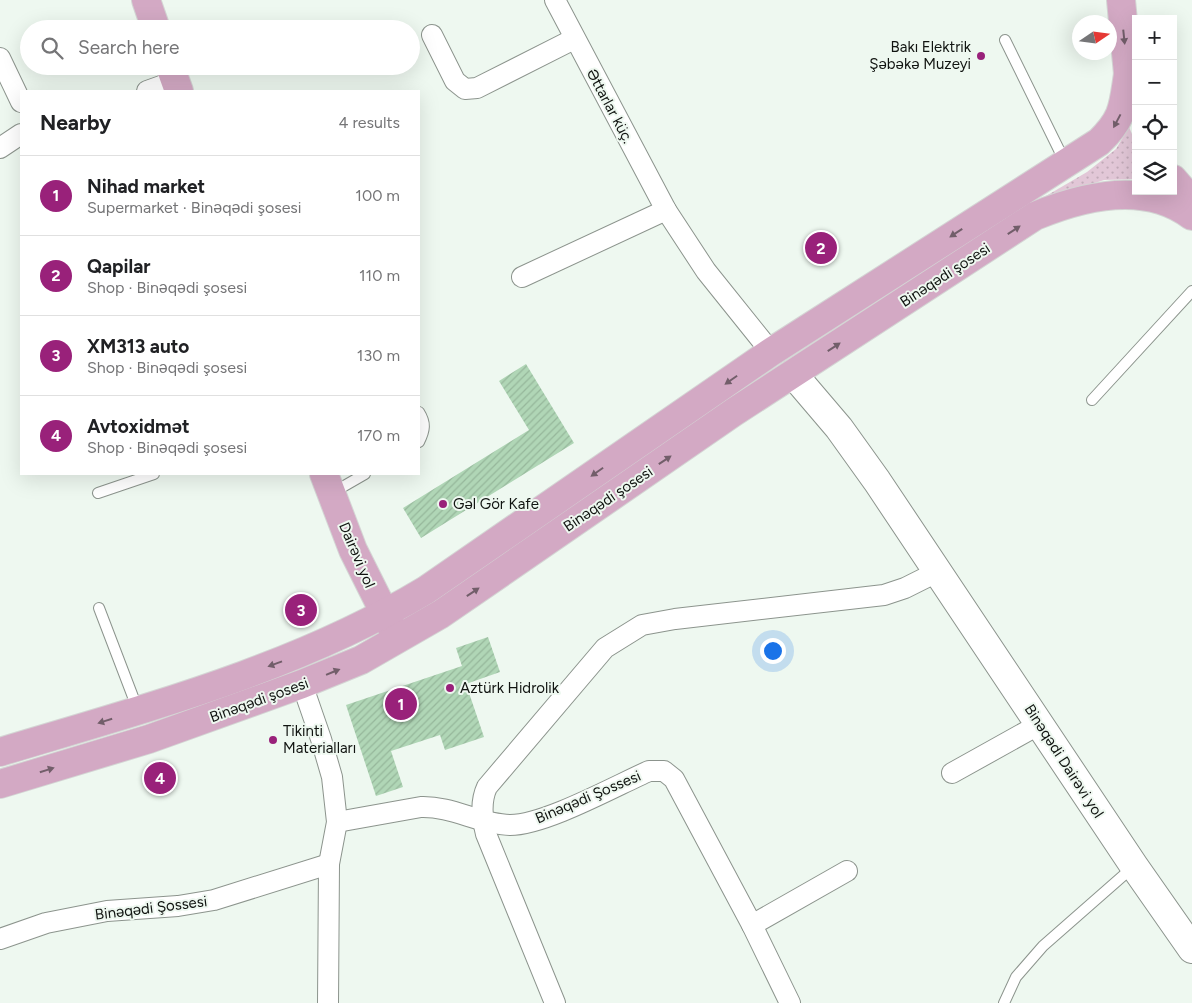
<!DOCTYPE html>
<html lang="en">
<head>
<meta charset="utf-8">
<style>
	body { margin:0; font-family:Figtree,sans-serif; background:#f6f6f6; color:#202124 }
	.controls { position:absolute; right:15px; top:15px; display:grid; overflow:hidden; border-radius:0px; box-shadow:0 5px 20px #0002 }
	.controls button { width:45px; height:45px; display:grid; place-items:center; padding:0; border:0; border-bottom:1px solid #e0e0e0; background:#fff; color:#202124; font:25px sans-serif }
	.compass { position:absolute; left:1072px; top:15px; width:45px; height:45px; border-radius:50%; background:#fff; box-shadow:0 5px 20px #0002; rotate:77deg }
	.you { position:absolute; left:772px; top:650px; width:18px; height:18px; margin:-12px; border:4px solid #fff; border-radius:50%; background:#1a73e8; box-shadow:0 0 0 8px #1a73e833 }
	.badge { display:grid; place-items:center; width:32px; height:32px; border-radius:50%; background:#99217a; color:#fff; font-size:16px; font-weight:700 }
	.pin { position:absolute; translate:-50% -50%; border:2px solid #fff; box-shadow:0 1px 5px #0006 }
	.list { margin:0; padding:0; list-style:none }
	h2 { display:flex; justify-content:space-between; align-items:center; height:65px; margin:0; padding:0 20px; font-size:21px }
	h2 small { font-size:16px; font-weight:400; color:#757577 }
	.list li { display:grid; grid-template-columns:32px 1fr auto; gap:15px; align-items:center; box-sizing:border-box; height:80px; padding:0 20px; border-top:1px solid #e0e0e0 }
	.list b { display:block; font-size:19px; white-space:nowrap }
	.list p { margin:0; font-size:16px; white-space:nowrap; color:#757577 }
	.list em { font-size:16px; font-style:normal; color:#757577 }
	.icon { flex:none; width:28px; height:28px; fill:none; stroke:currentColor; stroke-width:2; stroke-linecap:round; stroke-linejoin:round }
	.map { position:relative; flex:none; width:1192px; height:1003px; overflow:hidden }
	.search { position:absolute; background:#fff; box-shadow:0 5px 20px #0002; left:20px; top:20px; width:400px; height:55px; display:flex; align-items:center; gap:12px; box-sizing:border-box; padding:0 18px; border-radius:28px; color:#757577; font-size:19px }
	.panel { position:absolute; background:#fff; box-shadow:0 5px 20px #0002; left:20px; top:90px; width:400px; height:385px; border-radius:0px }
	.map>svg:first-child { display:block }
	.grass { fill:url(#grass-dots) }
	.building { fill:url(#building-hatch) }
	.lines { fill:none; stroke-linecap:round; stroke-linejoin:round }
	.lane-casing { stroke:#8c948d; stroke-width:12 }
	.street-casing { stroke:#8c948d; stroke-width:22 }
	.secondary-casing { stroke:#8c948d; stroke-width:30 }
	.primary-casing { stroke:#d4d5d4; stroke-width:30 }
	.lane { stroke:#fff; stroke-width:10 }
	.street { stroke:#fff; stroke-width:20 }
	.secondary { stroke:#fff; stroke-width:28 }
	.primary { stroke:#d3a9c4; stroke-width:28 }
	.oneway { fill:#725e6a }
	.poi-dot { fill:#99217a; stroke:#eef8f0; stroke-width:2 }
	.labels { text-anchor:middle; stroke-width:4; stroke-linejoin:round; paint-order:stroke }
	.poi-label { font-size:15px; fill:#111411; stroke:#eef8f0; text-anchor:start }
	.street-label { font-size:15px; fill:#111411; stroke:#eef8f0 }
</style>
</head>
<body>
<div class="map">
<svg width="1192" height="1003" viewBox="0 0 1192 1003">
	<defs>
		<pattern id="grass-dots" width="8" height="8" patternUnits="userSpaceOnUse" patternTransform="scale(1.25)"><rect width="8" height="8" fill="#e2c7d7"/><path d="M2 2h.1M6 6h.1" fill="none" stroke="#c1aab8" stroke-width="1.8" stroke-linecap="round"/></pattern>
		<pattern id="building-hatch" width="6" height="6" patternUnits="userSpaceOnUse" patternTransform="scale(1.25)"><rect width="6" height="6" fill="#b0d6b6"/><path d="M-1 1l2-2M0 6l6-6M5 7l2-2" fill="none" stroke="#96b79b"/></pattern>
	</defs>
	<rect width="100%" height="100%" fill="#eef8f0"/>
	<!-- grass -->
	<polygon class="grass" points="1129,127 1136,144 1136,179 1104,180 1034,203 1087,172 1116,149"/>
	<!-- building -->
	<g class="building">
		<polygon points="526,364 574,443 421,538 403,508 529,430 499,381"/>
		<polygon points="488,637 500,672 466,684 484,737 445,750 440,735 391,751 403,787 376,796 346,705 462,666 456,648"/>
	</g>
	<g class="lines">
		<defs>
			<g id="lane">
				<polyline points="1005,40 1065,162"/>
				<polyline points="1092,400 1192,291"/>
				<path d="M419 412C426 423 425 430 419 442"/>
				<polyline points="98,493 154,474"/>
				<polyline points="332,493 365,474"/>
				<polyline points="99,608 138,710"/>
				<polyline points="1004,1003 1016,977 1043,946 1133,867"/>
			</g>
			<g id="street">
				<polyline points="555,0 666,210 706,271 771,352"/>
				<polyline points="432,35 455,81 465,89 477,88 574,39"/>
				<polyline points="0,58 21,102"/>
				<polyline points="147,91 175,81"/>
				<polyline points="0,148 21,134"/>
				<polyline points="522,277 666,210"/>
				<polyline points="302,684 321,739 332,777 337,822 329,864 328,1003"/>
				<polyline points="952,773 1040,724"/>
				<path d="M337 822 421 807C452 806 479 824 510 825 545 825 615 786 649 771H664L674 779 752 925 790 1003"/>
				<polyline points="752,925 847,871"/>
				<polyline points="0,939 46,923 107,911 178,906 214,900 329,864"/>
				<path d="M555 1003 486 834C482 818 480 802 487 787L605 648 642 625 675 619 884 595 905 588 939 571"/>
			</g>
			<polyline id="secondary" points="793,374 839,428 877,481 1134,866 1192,949"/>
			<g id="primary">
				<polyline points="146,0 156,29"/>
				<polyline points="1121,0 1128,74 1133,90"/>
				<polyline points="170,66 179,91"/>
				<polyline points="1173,179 1192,201"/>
				<polyline points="324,474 353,550 393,630"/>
				<path d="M0 752C146 708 295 669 426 590L771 352 1099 142C1124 118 1123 106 1128 74"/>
				<path d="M0 784 149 739 302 684 361 660 441 614 734 412 1035 216C1083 196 1146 181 1192 216"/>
			</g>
		</defs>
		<!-- lane casing -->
		<use href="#lane" class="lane-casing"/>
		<!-- street casing -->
		<use href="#street" class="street-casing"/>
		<!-- secondary casing -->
		<use href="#secondary" class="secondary-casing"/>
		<!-- primary casing -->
		<use href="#primary" class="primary-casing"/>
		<!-- lane -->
		<use href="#lane" class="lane"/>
		<!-- street -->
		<use href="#street" class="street"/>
		<!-- secondary -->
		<use href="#secondary" class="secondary"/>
		<!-- primary -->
		<use href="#primary" class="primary"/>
	</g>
	<!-- one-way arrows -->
	<defs><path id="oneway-solid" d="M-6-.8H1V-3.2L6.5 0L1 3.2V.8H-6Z" transform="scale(1.25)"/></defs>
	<g class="oneway">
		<use href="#oneway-solid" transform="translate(1124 37) rotate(84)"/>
		<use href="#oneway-solid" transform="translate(1117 121) rotate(118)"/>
		<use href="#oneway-solid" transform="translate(1014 230) rotate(-33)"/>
		<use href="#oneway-solid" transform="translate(956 233) rotate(147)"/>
		<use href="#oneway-solid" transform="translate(834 347) rotate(-33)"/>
		<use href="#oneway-solid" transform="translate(731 380) rotate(145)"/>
		<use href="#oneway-solid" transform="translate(665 460) rotate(-34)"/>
		<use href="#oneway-solid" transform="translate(597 472) rotate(145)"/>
		<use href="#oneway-solid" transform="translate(473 592) rotate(-34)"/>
		<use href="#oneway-solid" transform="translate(275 664) rotate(160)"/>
		<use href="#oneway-solid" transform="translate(333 672) rotate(-22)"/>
		<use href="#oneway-solid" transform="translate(105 721) rotate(163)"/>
		<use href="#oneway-solid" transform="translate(47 770) rotate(-17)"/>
	</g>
	<!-- markers -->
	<g class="poi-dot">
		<circle cx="981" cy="56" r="5"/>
		<circle cx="443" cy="504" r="5"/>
		<circle cx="450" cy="688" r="5"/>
		<circle cx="273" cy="740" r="5"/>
	</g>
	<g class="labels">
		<!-- poi labels -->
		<g class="poi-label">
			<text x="971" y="52" text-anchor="end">Bakı Elektrik<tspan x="971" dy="17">Şəbəkə Muzeyi</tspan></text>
			<text x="453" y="509">Gəl Gör Kafe</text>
			<text x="460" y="693">Aztürk Hidrolik</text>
			<text x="283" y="736">Tikinti<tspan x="283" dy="17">Materialları</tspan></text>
		</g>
		<!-- street labels -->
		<g class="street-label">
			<text transform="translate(610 106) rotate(62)" y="5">Əttarlar küç.</text>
			<text transform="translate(945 275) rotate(-33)" y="5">Binəqədi şosesi</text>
			<text transform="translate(608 499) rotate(-34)" y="5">Binəqədi şosesi</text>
			<text transform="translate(357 555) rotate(67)" y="5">Dairəvi yol</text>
			<text transform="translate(259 700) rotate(-20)" y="5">Binəqədi şosesi</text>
			<text transform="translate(1064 761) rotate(57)" y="5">Binəqədi Dairəvi yol</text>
			<text transform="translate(588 797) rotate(-23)" y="5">Binəqədi Şossesi</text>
			<text transform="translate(151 908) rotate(-7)" y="5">Binəqədi Şossesi</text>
		</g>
	</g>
</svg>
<div class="controls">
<button>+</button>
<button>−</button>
<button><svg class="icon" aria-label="locate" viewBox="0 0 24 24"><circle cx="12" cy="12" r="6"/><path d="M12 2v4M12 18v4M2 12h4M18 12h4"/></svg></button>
<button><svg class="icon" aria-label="layers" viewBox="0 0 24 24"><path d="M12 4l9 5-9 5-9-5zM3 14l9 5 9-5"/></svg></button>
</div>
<svg class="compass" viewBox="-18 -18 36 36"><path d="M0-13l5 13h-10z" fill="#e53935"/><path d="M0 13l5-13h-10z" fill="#757577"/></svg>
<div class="you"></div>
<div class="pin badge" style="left:401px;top:704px">1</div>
<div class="pin badge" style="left:821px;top:248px">2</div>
<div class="pin badge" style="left:301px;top:610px">3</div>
<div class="pin badge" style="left:160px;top:778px">4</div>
<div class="search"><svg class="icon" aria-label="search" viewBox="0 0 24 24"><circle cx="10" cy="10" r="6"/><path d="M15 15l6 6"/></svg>Search here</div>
<section class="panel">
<h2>Nearby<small>4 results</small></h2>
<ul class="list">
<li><span class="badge">1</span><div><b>Nihad market</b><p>Supermarket · Binəqədi şosesi</p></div><em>100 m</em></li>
<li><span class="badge">2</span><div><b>Qapilar</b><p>Shop · Binəqədi şosesi</p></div><em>110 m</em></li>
<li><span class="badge">3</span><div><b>XM313 auto</b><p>Shop · Binəqədi şosesi</p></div><em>130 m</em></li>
<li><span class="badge">4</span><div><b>Avtoxidmət</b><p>Shop · Binəqədi şosesi</p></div><em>170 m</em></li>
</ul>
</section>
</div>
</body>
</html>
